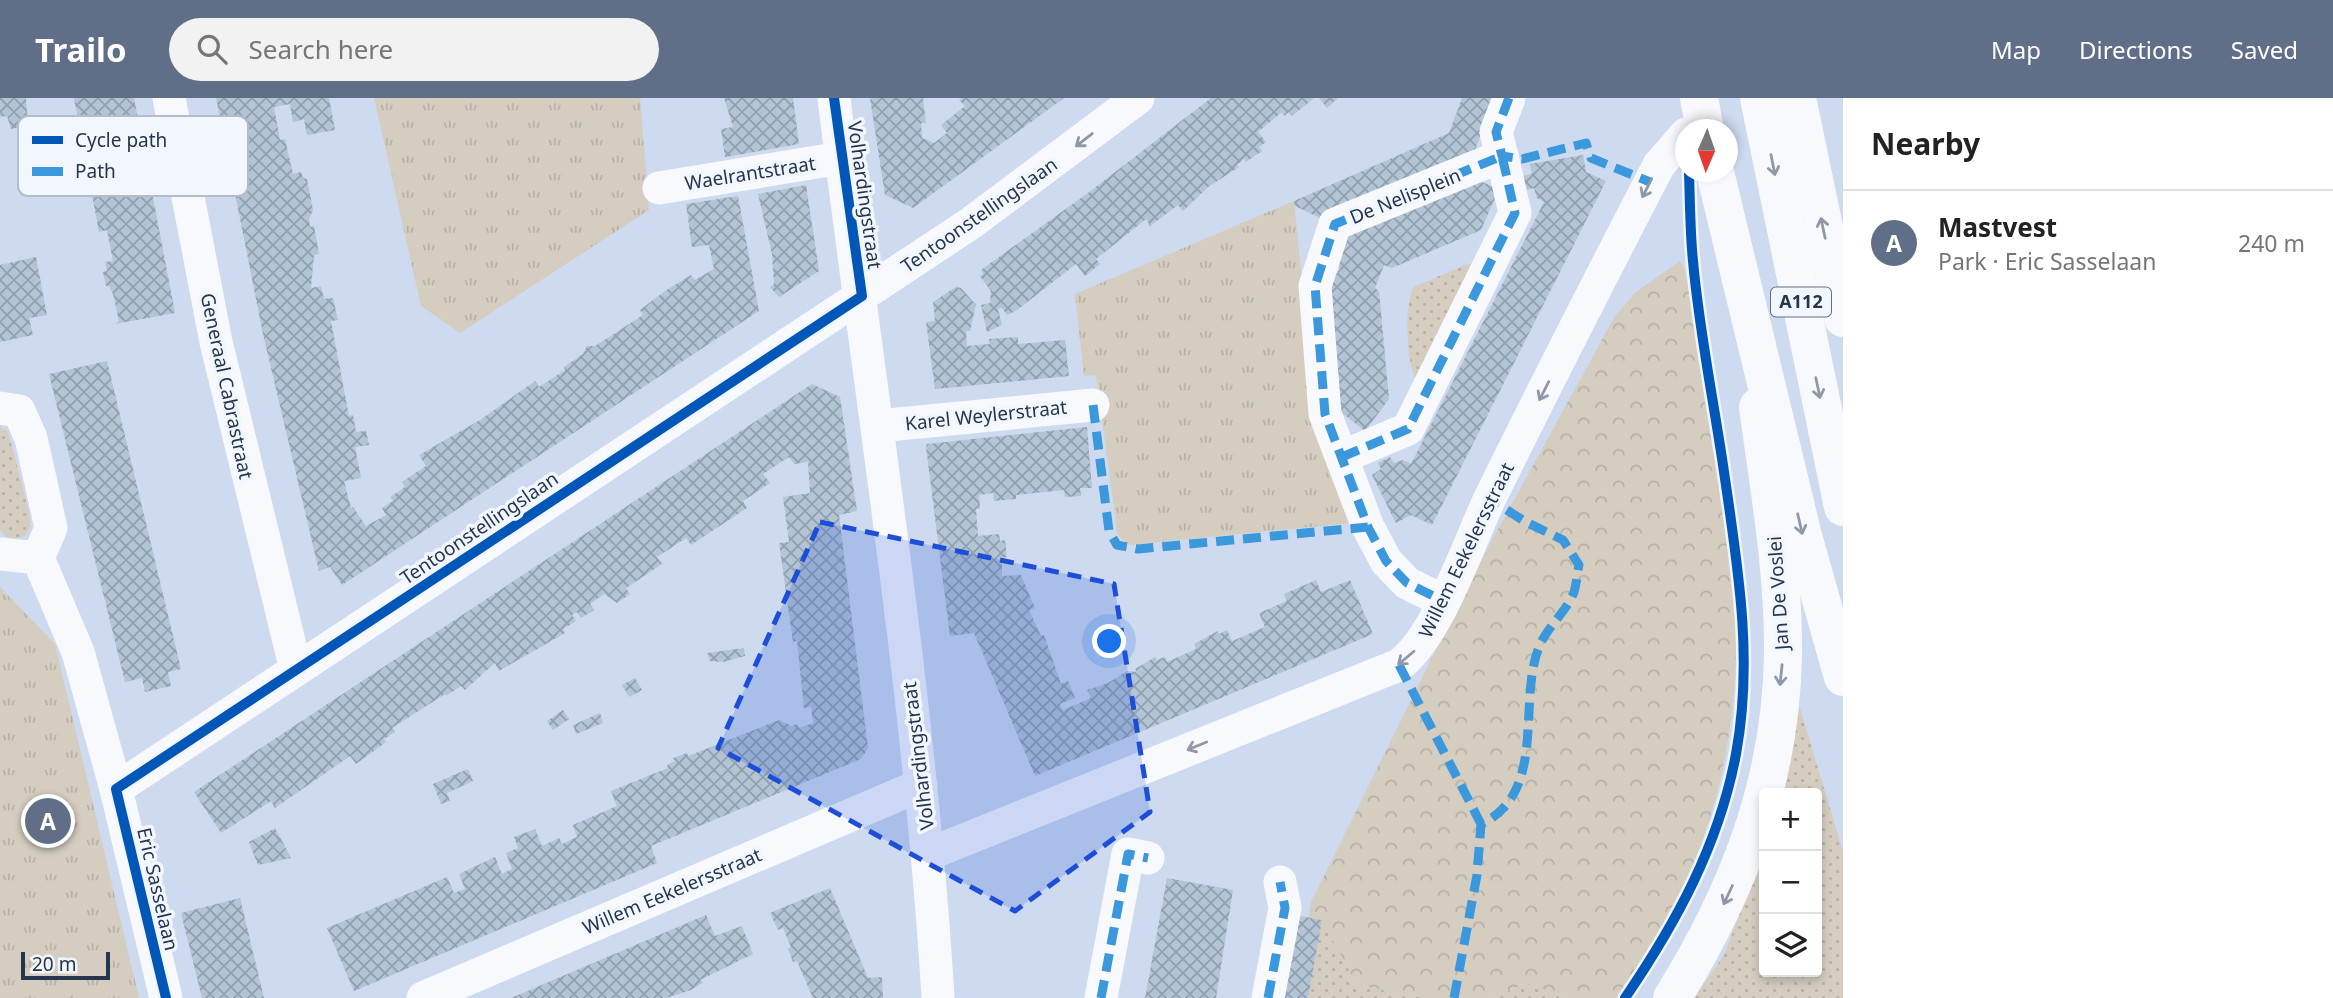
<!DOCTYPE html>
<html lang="en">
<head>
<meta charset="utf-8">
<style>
	body { margin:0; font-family:"Noto Sans",sans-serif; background:#f2f2f2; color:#222 }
	.controls { position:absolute; right:21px; bottom:21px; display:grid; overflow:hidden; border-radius:7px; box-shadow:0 4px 10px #0003 }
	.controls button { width:63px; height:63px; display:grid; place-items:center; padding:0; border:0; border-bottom:2px solid #e0e0e0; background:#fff; color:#222; font:35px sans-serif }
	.compass { position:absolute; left:1675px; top:21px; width:63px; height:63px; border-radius:50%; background:#fff; box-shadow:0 4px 10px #0003; rotate:182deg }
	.scale { position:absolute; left:21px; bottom:18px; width:89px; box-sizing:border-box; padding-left:7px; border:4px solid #26364f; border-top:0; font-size:19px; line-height:24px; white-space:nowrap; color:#26364f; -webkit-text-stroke:5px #f2f6fd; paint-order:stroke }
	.you { position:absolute; left:1110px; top:544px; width:24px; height:24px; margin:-18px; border:5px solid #fff; border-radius:50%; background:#1a73e8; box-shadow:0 0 0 10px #1a73e833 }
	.badge { display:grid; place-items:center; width:46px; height:46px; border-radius:50%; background:#606f87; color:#fff; font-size:23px; font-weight:700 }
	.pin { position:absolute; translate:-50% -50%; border:4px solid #fff; box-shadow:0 2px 7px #0006 }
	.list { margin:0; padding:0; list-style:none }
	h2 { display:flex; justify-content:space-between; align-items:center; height:91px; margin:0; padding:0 28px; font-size:30px }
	h2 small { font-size:23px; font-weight:400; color:#767676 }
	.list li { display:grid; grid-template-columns:46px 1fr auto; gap:21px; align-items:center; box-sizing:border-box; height:105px; padding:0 28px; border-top:2px solid #e0e0e0 }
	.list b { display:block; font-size:26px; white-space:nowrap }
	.list p { margin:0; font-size:23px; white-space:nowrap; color:#767676 }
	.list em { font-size:23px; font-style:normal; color:#767676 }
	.icon { flex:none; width:38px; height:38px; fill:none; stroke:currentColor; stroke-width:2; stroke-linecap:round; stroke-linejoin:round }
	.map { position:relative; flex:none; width:1843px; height:900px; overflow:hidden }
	header { display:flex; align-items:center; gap:42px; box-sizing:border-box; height:98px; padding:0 35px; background:#606f87; color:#fff }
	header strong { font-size:33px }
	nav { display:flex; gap:38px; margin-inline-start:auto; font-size:24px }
	.search { width:490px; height:63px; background:#f2f2f2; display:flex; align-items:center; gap:18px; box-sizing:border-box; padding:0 24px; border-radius:38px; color:#767676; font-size:26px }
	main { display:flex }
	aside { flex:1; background:#fff }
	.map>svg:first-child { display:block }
	.grass { fill:url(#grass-dots) }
	.forest { fill:url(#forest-crowns) }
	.park { fill:url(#park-tufts) }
	.building { fill:url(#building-cross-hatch) }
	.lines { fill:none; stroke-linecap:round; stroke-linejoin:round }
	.street { stroke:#f8f9fd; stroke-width:33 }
	.secondary { stroke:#f8f9fd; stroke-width:38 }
	.highway { stroke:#f8f9fd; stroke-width:38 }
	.quiet { stroke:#3b98dc; stroke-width:9; stroke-dasharray:18 9; stroke-linecap:butt }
	.cycleway-casing { stroke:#f2f6fd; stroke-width:15 }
	.cycleway { stroke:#0057b8; stroke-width:10 }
	.oneway { stroke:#8f98a6 }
	.marked { fill:#1d4ed8; fill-opacity:0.2; stroke:#1d4ed8; stroke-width:5; stroke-dasharray:14 9; stroke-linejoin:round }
	.labels { text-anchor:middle; stroke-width:7; stroke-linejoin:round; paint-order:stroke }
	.shield { fill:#f2f6fd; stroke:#637083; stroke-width:2 }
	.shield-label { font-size:18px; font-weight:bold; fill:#26364f }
	.street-label { font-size:19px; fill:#26364f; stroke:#f2f6fd }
	.key { fill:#f2f6fd; stroke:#b5bcc9; stroke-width:2 }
	.key-label { font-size:19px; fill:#26364f }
</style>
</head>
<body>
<header>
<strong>Trailo</strong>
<div class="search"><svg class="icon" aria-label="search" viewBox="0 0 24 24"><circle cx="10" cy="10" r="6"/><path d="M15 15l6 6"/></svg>Search here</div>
<nav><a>Map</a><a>Directions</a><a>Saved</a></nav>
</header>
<main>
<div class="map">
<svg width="1843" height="900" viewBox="0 0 1843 900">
	<defs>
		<pattern id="grass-dots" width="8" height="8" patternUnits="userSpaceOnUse" patternTransform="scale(1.75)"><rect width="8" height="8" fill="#d5cdc0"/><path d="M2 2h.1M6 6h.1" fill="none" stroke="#b7b1a7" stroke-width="1.8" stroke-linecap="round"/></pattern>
		<pattern id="forest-crowns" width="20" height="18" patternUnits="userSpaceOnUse" patternTransform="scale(1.75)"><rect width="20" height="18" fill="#d5cdc0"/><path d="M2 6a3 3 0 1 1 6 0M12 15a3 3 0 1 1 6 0" fill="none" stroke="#b7b1a7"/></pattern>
		<pattern id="park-tufts" width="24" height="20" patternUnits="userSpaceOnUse" patternTransform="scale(1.75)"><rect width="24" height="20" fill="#d5cdc0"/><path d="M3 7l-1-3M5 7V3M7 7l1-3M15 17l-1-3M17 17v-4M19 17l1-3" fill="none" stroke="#b7b1a7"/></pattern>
		<pattern id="building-cross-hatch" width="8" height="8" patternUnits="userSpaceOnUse" patternTransform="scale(1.75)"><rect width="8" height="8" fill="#b3c4d5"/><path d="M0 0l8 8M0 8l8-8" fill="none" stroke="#91a0af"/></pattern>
	</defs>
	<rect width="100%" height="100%" fill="#cddaef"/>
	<!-- grass -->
	<g class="grass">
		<path d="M1467 166H1472L1416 283C1407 266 1403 205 1414 189Z"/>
		<polygon points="0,328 7,333 11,344 30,418 30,430 25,438 10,442 0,432"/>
		<polygon points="1798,603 1843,754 1843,900 1694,900 1724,857 1764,751 1764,874 1817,874 1817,695 1777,695"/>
		<polygon points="1322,822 1357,887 1424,900 1308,900"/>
		<polygon points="1526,885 1567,900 1493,900"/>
	</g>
	<!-- forest -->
	<path class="forest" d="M1680 163 1684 169C1699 237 1707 305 1717 373 1723 416 1733 460 1735 504 1742 616 1718 737 1660 834 1646 856 1630 878 1616 900H1567L1526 885 1493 900H1424L1357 887 1322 822 1309 820 1311 804 1474 475 1615 218 1636 194Z"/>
	<!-- park -->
	<g class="park">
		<polygon points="374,0 640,0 649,112 460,235 421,208"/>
		<polygon points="1294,103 1318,344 1351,425 1130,447 1119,439 1117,433 1096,277 1084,278 1075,196"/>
		<polygon points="0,489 55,546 139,900 0,900"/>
	</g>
	<!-- building -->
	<g class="building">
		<polygon points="0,0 26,0 28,27 11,31 7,18 0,19"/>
		<polygon points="74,0 134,0 175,215 115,226 119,223 113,196 109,188 106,188 103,174 107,173 105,164 113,163 107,132 99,134"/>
		<polygon points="216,0 329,0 335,32 307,37 304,21 293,24 290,6 274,9 280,42 285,41 293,76 301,74 303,80 307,81 313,112 309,121 310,129 314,128 319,156 314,157 311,190 321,188 324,201 333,200 338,222 331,223 349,318 353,317 356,334 366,333 369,347 355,349 361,380 344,383 351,410 353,409 366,428 386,417 382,410 393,403 390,399 405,389 402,384 426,368 419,357 480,322 535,283 539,289 565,272 564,269 583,256 587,248 595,248 643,217 640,212 665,193 691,177 695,182 714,171 709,147 692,149 686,106 738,98 759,213 342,487 330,469 319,473 263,236"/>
		<polygon points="724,0 793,0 799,46 725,59 721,31 733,29"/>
		<polygon points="870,0 923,0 926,25 921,25 922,40 934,45 947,35 941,27 965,8 959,2 962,0 1064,0 913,110 885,97"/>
		<polygon points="1211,0 1314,0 1292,18 1289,14 1284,18 1282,14 1258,34 1266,44 1259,49 1262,53 1246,64 1244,61 1237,67 1239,69 1208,89 1183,113 1178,107 1150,128 1146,121 1096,161 1100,166 1085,178 1076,166 1017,212 1007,217 1002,210 998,211 1002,227 987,234 981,207 990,205 991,193 980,178 983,176 981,172 1088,95"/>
		<polygon points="1319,0 1338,0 1327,10"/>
		<polygon points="1462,0 1494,0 1474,55 1320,120 1295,108 1294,103 1449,35"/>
		<polygon points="1583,57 1586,74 1606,83 1432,427 1411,417 1396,425 1372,377 1381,371 1378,365 1390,359 1394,365 1403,362 1411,366 1544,104 1537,100 1534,90 1526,92 1523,78 1532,76 1530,66"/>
		<polygon points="1470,79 1499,91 1481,132 1392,170 1384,167 1375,190 1379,193 1389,301 1365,333 1337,311 1326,190 1340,171 1332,160 1344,132"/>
		<polygon points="806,87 819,173 779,199 770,189 774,186 772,156 758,96"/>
		<polygon points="36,159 47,217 29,220 33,237 0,244 0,167"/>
		<polygon points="956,189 961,190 976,207 970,233 966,233 967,248 990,246 989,241 1018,239 1018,246 1065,242 1069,278 935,291 926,224 935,223 933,204"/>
		<polygon points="107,263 181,571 168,574 171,588 145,594 142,580 125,584 49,276"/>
		<polygon points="812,286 840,299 857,413 839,417 868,650 861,661 651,748 657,765 354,893 327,830 447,779 454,795 465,791 459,776 495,759 502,776 512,771 506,755 518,750 514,739 535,731 542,748 559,740 562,746 577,739 573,727 617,708 611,693 668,670 667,667 675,663 673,660 687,655 688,658 779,622 792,628 797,626 799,630 813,625 811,609 804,610 797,543 793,544 779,445 789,444 783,399 810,395 808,364 794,366 789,359 763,376 770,385 743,403 747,410 691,447 686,440 657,459 662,466 626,490 630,496 617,505 604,496 590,506 594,512 581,520 577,514 572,517 576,523 563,531 565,535 499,573 495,565 465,592 461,588 446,598 445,596 392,630 395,634 384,641 386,644 356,666 350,658 275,710 271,703 221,735 194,694"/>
		<polygon points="1087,329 1092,390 1080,390 1081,398 1065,399 1064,392 1016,397 1016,401 994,403 993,395 979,397 980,411 976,411 978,438 999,436 1000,443 1005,442 1007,459 1002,460 1002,478 1021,477 1035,510 1029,512 1041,538 1044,537 1061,586 1068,583 1075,600 1060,606 1063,612 1091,600 1087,592 1108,585 1127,573 1137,574 1135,571 1155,559 1157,562 1165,559 1167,564 1196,551 1194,546 1218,533 1219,536 1227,532 1232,543 1265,529 1259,515 1287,503 1284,496 1316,482 1321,494 1350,482 1373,536 1035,678 974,535 950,538 926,349 927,346"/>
		<polygon points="744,550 745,558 723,564 710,563 707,555"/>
		<polygon points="635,580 642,592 629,599 622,587"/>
		<polygon points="563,612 569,621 553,632 547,623"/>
		<polygon points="600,615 603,625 576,636 573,627"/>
		<polygon points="468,671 473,683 447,695 450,703 441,706 433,686"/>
		<polygon points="275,730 291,760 258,767 249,744"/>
		<polygon points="1167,780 1233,792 1216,900 1145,900"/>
		<polygon points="830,790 868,880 882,879 883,900 813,900 797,863 793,864 788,851 791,849 783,830 778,832 770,815"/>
		<polygon points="240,800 264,900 202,900 181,815"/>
		<polygon points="706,817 715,838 742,828 753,856 700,882 702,885 691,892 666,900 511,900"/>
		<polygon points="1295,817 1322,822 1308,900 1280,900"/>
	</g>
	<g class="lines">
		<!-- street -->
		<g class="street">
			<polyline points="169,0 216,244 296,572"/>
			<path d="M834 0C870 300 920 598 938 900"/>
			<polyline points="1502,58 1496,34 1509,0"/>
			<polyline points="659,90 841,60"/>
			<polyline points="0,310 19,313 31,340 51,430 38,460"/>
			<polyline points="878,328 1093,307"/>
			<polyline points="1342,359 1408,331 1515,115 1502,58 1335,126 1315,188 1325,316 1368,429 1386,463 1407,485 1443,503"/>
			<polyline points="0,456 38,460 78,554 116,691 166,900"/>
			<polyline points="116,691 971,125 1138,0"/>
			<path d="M929 756 1399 567C1437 540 1469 444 1490 400 1545 288 1602 177 1659 67L1686 36"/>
			<polyline points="423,900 921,687"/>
			<polyline points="1101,900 1128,756 1148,760"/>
			<polyline points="1268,900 1285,810 1280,784"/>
		</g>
		<!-- secondary -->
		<g class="secondary">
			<polyline points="1699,0 1705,32"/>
			<path d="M1672 900C1738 794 1781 684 1783 557 1784 474 1769 391 1758 309"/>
		</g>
		<!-- highway -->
		<g class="highway">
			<polyline points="1759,0 1843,409"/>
			<polyline points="1797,0 1843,220"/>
			<polyline points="1705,31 1705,32"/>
			<polyline points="1715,74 1803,438 1843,579"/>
		</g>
		<!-- quiet -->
		<g class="quiet">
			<polyline points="1509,0 1496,34 1502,58 1522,61 1586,45 1591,60 1650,84"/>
			<polyline points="1093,307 1109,433 1117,447 1138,451 1368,429"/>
			<polyline points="1342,359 1408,331 1515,115 1502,58 1335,126 1315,188 1325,316 1368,429 1386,463 1407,485 1443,503"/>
			<polyline points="1399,567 1481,726"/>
			<polyline points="1101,900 1128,756 1148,760"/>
			<polyline points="1268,900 1285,810 1280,784"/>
			<path d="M1454 900 1477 777 1481 726C1548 695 1517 604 1539 549 1547 529 1567 513 1574 494 1577 485 1577 475 1579 467L1563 442 1524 423 1490 401"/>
		</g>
		<defs>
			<g id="cycleway">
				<polyline points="166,900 116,691 862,198 834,0"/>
				<path d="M1625 900C1676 825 1719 747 1736 656 1754 559 1737 464 1723 367 1713 300 1699 231 1693 163 1690 134 1690 103 1689 74"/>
			</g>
		</defs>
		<!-- cycleway casing -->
		<use href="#cycleway" class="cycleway-casing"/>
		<!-- cycleway -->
		<use href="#cycleway" class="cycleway"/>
	</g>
	<!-- one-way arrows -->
	<defs><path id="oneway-shaft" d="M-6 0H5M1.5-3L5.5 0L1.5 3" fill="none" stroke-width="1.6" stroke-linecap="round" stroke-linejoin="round" transform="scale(1.75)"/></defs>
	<g class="oneway">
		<use href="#oneway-shaft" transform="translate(1084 42) rotate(142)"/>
		<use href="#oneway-shaft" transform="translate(1773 67) rotate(79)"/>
		<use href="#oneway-shaft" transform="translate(1647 90) rotate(117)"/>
		<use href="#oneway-shaft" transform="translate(1823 130) rotate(-102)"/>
		<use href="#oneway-shaft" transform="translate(1818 290) rotate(78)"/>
		<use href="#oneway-shaft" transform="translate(1544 293) rotate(117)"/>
		<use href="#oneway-shaft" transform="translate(1800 426) rotate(77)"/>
		<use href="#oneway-shaft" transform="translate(1406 560) rotate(140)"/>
		<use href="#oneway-shaft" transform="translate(1781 577) rotate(96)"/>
		<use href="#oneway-shaft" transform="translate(1197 648) rotate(158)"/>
		<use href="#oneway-shaft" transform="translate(1728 797) rotate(115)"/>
	</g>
	<!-- marked area -->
	<path class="marked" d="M820 424 1114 486 1150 714 1015 813 718 650Z"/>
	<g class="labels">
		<!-- shield labels -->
		<rect class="shield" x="1771" y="189.5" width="60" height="29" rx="5"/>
		<g class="shield-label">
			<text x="1801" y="210">A112</text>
		</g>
		<!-- street labels -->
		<g class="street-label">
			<text transform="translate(750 75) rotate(-9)" y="7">Waelrantstraat</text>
			<text transform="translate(865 97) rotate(82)" y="7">Volhardingstraat</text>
			<text transform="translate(1405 98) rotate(-22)" y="7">De Nelisplein</text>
			<text transform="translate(979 117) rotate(-35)" y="7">Tentoonstellingslaan</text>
			<text transform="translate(227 288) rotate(78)" y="7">Generaal Cabrastraat</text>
			<text transform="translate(986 317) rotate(-6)" y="7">Karel Weylerstraat</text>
			<text transform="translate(479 430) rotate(-34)" y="7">Tentoonstellingslaan</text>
			<text transform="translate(1466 452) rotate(-64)" y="7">Willem Eekelersstraat</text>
			<text transform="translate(1778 495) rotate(-94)" y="7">Jan De Voslei</text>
			<text transform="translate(918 658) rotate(-97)" y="7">Volhardingstraat</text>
			<text transform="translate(158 791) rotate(77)" y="7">Eric Sasselaan</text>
			<text transform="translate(672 793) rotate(-23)" y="7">Willem Eekelersstraat</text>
		</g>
	</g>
	<!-- legend -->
	<rect x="18" y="18" width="230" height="80" rx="10" class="key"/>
	<rect x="32" y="38" width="31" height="8" fill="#0057b8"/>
	<rect x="32" y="69" width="31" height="9" fill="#3b98dc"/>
	<g class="key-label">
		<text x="75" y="49">Cycle path</text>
		<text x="75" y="80">Path</text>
	</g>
</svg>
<div class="controls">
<button>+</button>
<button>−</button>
<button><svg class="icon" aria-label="layers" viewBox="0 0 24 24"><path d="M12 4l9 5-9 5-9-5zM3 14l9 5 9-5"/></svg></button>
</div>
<svg class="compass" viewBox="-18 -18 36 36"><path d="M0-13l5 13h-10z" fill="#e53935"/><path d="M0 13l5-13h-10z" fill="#767676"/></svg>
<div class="scale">20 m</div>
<div class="you"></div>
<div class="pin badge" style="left:48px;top:723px">A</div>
</div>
<aside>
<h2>Nearby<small></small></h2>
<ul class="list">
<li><span class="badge">A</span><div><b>Mastvest</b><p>Park · Eric Sasselaan</p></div><em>240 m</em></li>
</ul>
</aside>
</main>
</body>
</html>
